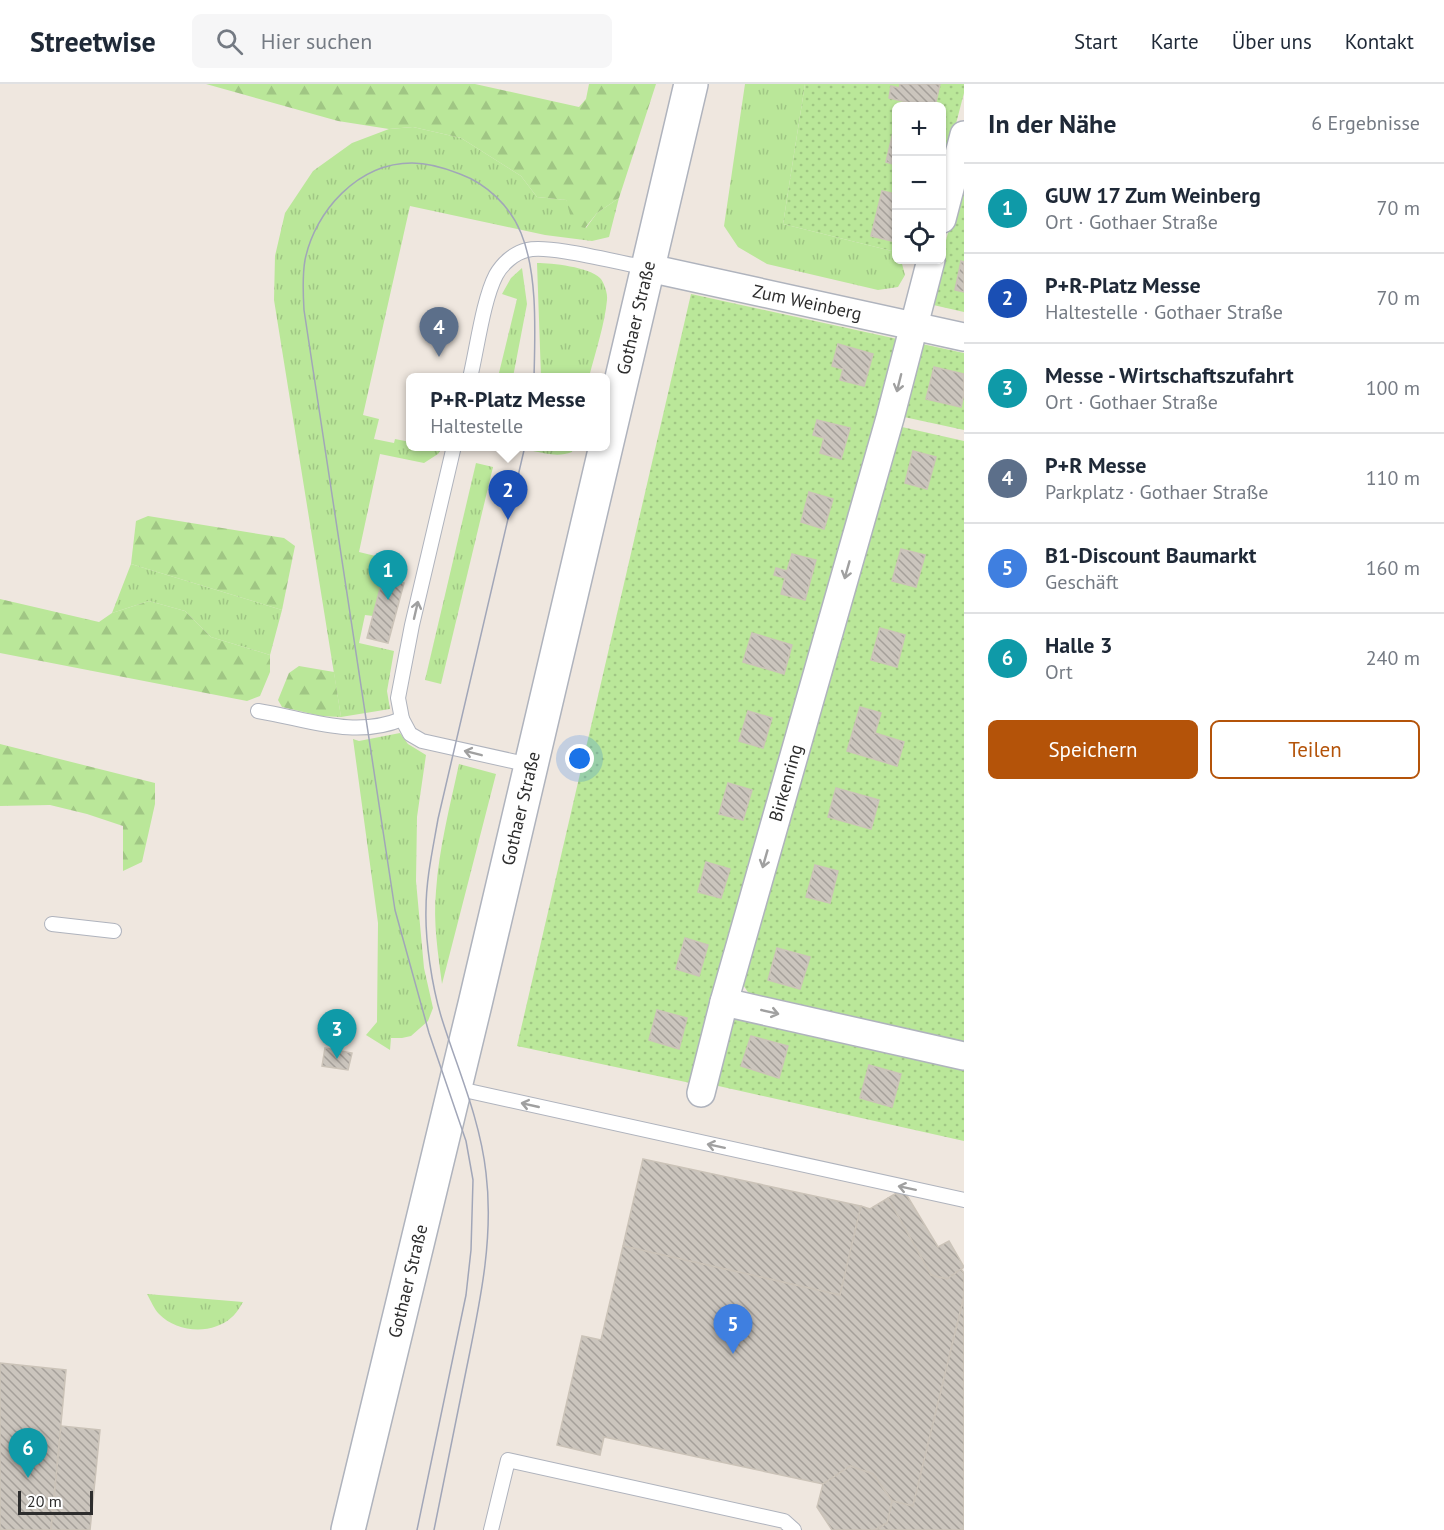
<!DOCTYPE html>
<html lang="de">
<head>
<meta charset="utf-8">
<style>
	body { margin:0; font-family:"PT Sans",sans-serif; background:#f6f6f7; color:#1f2937 }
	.controls { position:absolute; right:18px; top:18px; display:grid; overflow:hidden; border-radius:9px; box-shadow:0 2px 4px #0004 }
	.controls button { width:54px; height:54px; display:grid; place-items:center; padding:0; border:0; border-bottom:2px solid #e0e1e3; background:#fff; color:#1f2937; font:30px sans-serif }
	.scale { position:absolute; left:18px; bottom:15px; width:75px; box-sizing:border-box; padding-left:6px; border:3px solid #2d2d2d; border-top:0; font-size:16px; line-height:21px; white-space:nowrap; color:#2d2d2d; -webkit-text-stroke:4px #fff; paint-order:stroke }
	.you { position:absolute; left:580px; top:675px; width:21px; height:21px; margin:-15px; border:4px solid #fff; border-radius:50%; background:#1a73e8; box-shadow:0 0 0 9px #1a73e833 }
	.badge { display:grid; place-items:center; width:39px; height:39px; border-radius:50%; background:#b45309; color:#fff; font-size:20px; font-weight:700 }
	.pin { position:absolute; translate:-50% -50px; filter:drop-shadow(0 2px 3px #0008) }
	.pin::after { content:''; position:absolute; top:32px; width:21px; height:18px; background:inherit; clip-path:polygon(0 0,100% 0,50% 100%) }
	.popup { position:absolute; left:406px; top:289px; width:204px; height:78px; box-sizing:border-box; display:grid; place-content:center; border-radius:9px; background:#fff; filter:drop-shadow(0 2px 4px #0005); font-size:20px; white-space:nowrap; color:#747a83 }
	.popup b { font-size:22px; color:#1f2937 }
	.popup::after { content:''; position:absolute; left:50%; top:100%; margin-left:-12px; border:12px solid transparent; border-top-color:#fff }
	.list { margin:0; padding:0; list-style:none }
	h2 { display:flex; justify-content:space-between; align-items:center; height:78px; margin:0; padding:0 24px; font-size:26px }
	h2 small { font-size:20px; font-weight:400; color:#747a83 }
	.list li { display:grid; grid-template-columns:39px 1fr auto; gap:18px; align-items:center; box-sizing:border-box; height:90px; padding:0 24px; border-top:2px solid #e0e1e3 }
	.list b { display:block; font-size:22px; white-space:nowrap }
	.list p { margin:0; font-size:20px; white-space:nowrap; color:#747a83 }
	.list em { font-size:20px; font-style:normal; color:#747a83 }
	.actions { display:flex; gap:12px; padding:18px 24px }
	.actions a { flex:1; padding:14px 0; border:2px solid #b45309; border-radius:9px; text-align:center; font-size:21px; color:#b45309 }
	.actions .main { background:#b45309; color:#fff }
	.icon { flex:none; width:33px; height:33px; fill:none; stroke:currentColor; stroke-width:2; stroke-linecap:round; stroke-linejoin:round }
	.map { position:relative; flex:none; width:964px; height:1446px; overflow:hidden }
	header { display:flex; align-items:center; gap:36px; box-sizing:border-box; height:84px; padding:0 30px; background:#fff; border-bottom:2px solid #e0e1e3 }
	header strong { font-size:28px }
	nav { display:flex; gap:33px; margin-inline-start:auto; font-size:21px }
	.search { width:420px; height:54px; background:#f6f6f7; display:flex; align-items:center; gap:15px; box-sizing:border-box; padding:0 21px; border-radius:9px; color:#747a83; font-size:22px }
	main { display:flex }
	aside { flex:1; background:#fff }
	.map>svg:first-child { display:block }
	.grass { fill:url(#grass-tufts) }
	.forest { fill:url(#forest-firs) }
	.garden { fill:url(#garden-dots) }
	.building { fill:url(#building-back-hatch); stroke:#cbc3b8; stroke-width:1.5 }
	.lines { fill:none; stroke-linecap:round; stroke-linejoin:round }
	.service-casing { stroke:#afb3bd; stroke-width:16 }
	.minor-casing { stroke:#afb3bd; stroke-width:30 }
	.secondary-casing { stroke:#afb3bd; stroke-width:36 }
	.service { stroke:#fff; stroke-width:14 }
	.minor { stroke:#fff; stroke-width:27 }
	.secondary { stroke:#fff; stroke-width:33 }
	.tram { stroke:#a1a6b8; stroke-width:1.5 }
	.oneway { stroke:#a0a0a0 }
	.labels { text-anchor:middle; stroke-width:4.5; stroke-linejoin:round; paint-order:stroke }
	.street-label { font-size:18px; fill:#2d2d2d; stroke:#fff }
</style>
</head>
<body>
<header>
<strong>Streetwise</strong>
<div class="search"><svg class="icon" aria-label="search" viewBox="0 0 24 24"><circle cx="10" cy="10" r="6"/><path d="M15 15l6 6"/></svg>Hier suchen</div>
<nav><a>Start</a><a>Karte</a><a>Über uns</a><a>Kontakt</a></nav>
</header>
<main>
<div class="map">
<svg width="964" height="1446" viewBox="0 0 964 1446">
	<defs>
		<pattern id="grass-tufts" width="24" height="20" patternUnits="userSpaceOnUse" patternTransform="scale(1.5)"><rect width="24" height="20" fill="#bae799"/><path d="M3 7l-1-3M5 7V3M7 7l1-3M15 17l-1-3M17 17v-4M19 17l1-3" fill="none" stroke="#a0c684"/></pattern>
		<pattern id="forest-firs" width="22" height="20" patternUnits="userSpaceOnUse" patternTransform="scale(1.5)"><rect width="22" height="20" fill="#bae799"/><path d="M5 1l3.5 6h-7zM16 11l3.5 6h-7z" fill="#a0c684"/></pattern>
		<pattern id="garden-dots" width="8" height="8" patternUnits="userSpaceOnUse" patternTransform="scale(1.5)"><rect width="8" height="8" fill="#bae799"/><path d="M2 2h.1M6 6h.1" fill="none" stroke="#a0c684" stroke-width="1.8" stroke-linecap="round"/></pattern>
		<pattern id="building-back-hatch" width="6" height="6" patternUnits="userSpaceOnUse" patternTransform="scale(1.5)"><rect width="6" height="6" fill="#cbc5bd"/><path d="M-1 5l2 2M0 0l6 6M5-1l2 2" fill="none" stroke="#a5a09a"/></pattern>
	</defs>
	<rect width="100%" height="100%" fill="#efe7df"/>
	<!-- grass -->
	<g class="grass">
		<polygon points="745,0 805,0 783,140 896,168 896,176 901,176 905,191 898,203 878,206 767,180 738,163 724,142"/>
		<polygon points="413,43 461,54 521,92 537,113 566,116 586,144 597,129 619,114 609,153 592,157 545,151 410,122 363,331 379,335 374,355 394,359 395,355 410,358 410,362 442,364 438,370 424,379 380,370 359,468 388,475 373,532 365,531 359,559 394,567 387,607 390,625 341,633 274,216 275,172 285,129 313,87 352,59 389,45"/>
		<path d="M537 179C552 179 589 183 600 194 604 198 608 210 607 216 605 239 595 270 589 293H541Z"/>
		<polygon points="522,184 527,220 513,293 498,293 517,215 502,210 511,194"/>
		<path d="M534 363V362L573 363 572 368C559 373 547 370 533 367Z"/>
		<polygon points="476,379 493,383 441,600 425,596"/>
		<polygon points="131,480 282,526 270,571 211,553 185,527 149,517 112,529"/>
		<polygon points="400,649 408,660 426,671 417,733 416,797 424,884 433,924 428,937 411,952 402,954 391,954 390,966 366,951 377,938 378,839 353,655 359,657"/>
		<path d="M459 680 496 690 442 900C438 869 433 838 436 807 439 764 450 722 459 680Z"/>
		<path d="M147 1210 243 1218C240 1223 236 1230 232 1233 213 1251 177 1249 159 1230 154 1225 151 1217 147 1210Z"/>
	</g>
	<!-- forest -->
	<g class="forest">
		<polygon points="206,0 475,0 579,23 586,15 589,0 656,0 619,114 597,129 585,144 573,141 566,116 537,113 521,92 461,54 413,43 389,45 338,37"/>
		<polygon points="148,432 284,454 295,462 282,526 131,480 136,437"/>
		<polygon points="0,515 99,538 112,529 149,517 185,527 211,553 270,571 270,588 260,612 247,617 0,569"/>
		<polygon points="299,582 334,588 341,633 321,632 282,623 278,616 289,589"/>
		<polygon points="0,660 155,699 155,720 142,778 123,787 123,742 87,730 50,721 0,722"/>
	</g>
	<!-- garden -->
	<g class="garden">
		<polygon points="805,0 964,0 964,9 942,93 942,22 896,22 896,168 783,140"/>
		<polygon points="964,89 964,228 929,220"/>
		<polygon points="691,210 902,256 695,1000 517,962"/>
		<polygon points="922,260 964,269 964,346 904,333"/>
		<polygon points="902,343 964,357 964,960 751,913 742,899 895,345"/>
		<polygon points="744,931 964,981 964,1057 714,1001 731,937"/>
	</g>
	<!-- building -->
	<g class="building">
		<polygon points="900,0 940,0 935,22 924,22 889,14 891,2 899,4"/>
		<polygon points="894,44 896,44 896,81 886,78"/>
		<polygon points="882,107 896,110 896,158 871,152"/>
		<polygon points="961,177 964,178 964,208 955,206"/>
		<polygon points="838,260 873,270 864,302 840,296 843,285 832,282"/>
		<polygon points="934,283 964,290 964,310 961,323 926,315"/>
		<polygon points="817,336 850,344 841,375 820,369 824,354 813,351"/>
		<polygon points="913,367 936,373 927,405 905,399"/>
		<polygon points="809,408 833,415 824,445 801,438"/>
		<polygon points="901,465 925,471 916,503 892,497"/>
		<polygon points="792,470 816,476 805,516 781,510 785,494 774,491 776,484 787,487"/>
		<polygon points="383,493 404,499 388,559 367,554"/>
		<polygon points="880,544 905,551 897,583 871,576"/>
		<polygon points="752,549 792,561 784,590 743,578"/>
		<polygon points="860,623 881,629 875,649 904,658 897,682 847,667"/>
		<polygon points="748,627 772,634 763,664 739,657"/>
		<polygon points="728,699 752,706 743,736 719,730"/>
		<polygon points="836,704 879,716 871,745 828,733"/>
		<polygon points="706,778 730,785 721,814 698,808"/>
		<polygon points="815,781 838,787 830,819 806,813"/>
		<polygon points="685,854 708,861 699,892 676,885"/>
		<polygon points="777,864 810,873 800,905 768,896"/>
		<polygon points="657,926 687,934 679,965 649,956"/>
		<polygon points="751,952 788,962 779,994 741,982"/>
		<polygon points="325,964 352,969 348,986 322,982"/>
		<polygon points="869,981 901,990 892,1023 860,1014"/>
		<polygon points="643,1075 861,1122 840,1211 623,1162"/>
		<polygon points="903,1105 938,1163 949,1157 964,1183 947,1195 931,1191 888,1114"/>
		<polygon points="888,1114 931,1191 947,1195 961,1185 964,1189 964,1212 913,1422 892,1417 873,1390 850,1382 823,1400 604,1353 600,1371 557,1361 582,1252 601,1256 623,1162 840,1211 861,1122 870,1125"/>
		<polygon points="964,1212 964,1446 874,1446 887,1439 892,1417 913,1422"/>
		<polygon points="0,1279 66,1286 51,1446 0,1446"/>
		<polygon points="61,1342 100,1346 90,1446 51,1446"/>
		<polygon points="850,1382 873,1390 892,1417 887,1439 874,1446 832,1446 817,1423 823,1400"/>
	</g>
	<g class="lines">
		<defs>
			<g id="service">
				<path d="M470 294C477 265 483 216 496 191 502 180 514 169 527 166 550 160 622 180 649 184"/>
				<polyline points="454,362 412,541 398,614 402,635 410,650 422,657 530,681"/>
				<path d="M258 627C308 635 354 655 402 635"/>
				<polyline points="52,840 114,847"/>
				<polyline points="455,1004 964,1116"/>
				<polyline points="491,1446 508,1376 784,1437 794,1446"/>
			</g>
			<g id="minor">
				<polyline points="942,135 964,51"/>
				<polyline points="931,176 890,334 724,918 964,972"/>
				<path id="s1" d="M649 184 964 253"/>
				<polyline points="701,1009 724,918"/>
			</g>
			<g id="secondary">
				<path id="s2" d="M348 1446 475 920 691 0"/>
			</g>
		</defs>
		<!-- service casing -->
		<use href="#service" class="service-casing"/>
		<!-- minor casing -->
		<use href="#minor" class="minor-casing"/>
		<!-- secondary casing -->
		<use href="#secondary" class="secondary-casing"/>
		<!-- service -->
		<use href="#service" class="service"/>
		<!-- minor -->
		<use href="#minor" class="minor"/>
		<!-- secondary -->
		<use href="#secondary" class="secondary"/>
		<!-- tram -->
		<g class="tram">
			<path d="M417 1446 466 1211 471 1166 473 1096 466 1057 429 949 395 826 304 226C303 209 302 193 305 176 315 127 358 79 412 79 429 79 445 84 460 90 487 100 510 122 521 149 538 190 535 249 534 294"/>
			<path d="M434 1446C445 1391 456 1336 467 1282 480 1218 494 1154 486 1089 480 1034 457 984 441 932 432 902 425 856 426 825 426 795 433 764 438 735L525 362"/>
		</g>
	</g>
	<!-- one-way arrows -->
	<defs><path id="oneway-shaft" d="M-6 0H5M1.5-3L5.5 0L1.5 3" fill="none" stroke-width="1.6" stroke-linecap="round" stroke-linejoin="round" transform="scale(1.5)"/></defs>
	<g class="oneway">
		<use href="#oneway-shaft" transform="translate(899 299) rotate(104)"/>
		<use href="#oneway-shaft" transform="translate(847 486) rotate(106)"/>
		<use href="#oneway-shaft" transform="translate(416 526) rotate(-77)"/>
		<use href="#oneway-shaft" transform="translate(473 669) rotate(-166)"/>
		<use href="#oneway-shaft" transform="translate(765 775) rotate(106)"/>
		<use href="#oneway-shaft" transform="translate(770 928) rotate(13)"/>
		<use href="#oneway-shaft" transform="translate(530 1021) rotate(-167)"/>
		<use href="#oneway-shaft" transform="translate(716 1062) rotate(-168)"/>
		<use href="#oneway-shaft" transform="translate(907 1104) rotate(-168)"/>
	</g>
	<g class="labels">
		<!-- street labels -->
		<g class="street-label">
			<text dy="6" stroke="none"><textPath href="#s1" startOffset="162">Zum Weinberg</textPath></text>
			<text dy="6" stroke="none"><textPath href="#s2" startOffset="1246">Gothaer Straße</textPath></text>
			<text transform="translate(786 699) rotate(-74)" y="6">Birkenring</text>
			<text dy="6" stroke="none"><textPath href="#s2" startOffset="742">Gothaer Straße</textPath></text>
			<text dy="6" stroke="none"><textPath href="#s2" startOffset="256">Gothaer Straße</textPath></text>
		</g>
	</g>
</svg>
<div class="controls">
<button>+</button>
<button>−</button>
<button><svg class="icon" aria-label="locate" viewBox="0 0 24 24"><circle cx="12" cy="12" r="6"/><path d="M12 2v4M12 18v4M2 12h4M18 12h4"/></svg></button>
</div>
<div class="scale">20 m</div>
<div class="you"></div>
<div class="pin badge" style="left:388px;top:516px;background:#0f9aa8">1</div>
<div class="pin badge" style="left:508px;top:436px;background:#1a4fb4">2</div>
<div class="popup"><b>P+R-Platz Messe</b>Haltestelle</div>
<div class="pin badge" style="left:337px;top:975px;background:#0f9aa8">3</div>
<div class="pin badge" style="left:439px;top:273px;background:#5c6f8a">4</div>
<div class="pin badge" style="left:733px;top:1270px;background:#3f7fe0">5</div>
<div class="pin badge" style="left:28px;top:1394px;background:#0f9aa8">6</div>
</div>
<aside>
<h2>In der Nähe<small>6 Ergebnisse</small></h2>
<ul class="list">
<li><span class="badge" style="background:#0f9aa8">1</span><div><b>GUW 17 Zum Weinberg</b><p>Ort · Gothaer Straße</p></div><em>70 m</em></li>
<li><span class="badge" style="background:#1a4fb4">2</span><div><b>P+R-Platz Messe</b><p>Haltestelle · Gothaer Straße</p></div><em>70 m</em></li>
<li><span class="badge" style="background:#0f9aa8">3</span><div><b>Messe - Wirtschaftszufahrt</b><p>Ort · Gothaer Straße</p></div><em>100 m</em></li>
<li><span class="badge" style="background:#5c6f8a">4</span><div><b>P+R Messe</b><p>Parkplatz · Gothaer Straße</p></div><em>110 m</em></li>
<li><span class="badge" style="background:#3f7fe0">5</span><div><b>B1-Discount Baumarkt</b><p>Geschäft</p></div><em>160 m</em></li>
<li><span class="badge" style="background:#0f9aa8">6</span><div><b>Halle 3</b><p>Ort</p></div><em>240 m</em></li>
</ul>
<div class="actions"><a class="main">Speichern</a><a>Teilen</a></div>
</aside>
</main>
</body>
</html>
